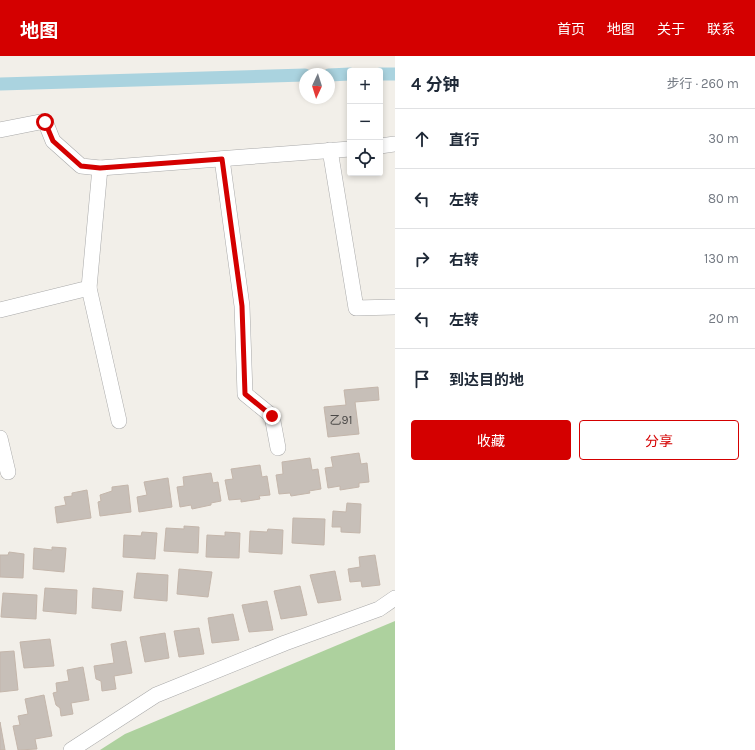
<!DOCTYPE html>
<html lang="zh">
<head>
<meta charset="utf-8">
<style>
	body { margin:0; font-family:Karla,"Noto Sans SC",sans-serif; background:#f6f6f7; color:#1f2937 }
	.controls { position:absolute; right:12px; top:12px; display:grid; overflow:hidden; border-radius:4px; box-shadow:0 2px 6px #0003 }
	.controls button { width:36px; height:36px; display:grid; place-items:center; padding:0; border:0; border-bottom:1px solid #e0e1e3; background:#fff; color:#1f2937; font:20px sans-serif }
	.compass { position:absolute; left:299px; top:12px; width:36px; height:36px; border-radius:50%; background:#fff; box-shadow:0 2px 6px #0003; rotate:184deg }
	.stop { position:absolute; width:12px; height:12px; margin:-9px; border:3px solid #d40000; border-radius:50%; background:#fff }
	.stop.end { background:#d40000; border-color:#fff; box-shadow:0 1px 4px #0008 }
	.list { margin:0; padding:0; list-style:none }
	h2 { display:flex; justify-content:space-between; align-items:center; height:52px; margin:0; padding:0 16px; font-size:17px }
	h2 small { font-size:13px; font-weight:400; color:#747a83 }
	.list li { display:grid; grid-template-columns:26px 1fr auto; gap:12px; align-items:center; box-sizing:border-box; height:60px; padding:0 16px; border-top:1px solid #e0e1e3 }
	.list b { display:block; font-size:15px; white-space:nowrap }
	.list em { font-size:13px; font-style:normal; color:#747a83 }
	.actions { display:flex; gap:8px; padding:12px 16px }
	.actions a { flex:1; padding:9px 0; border:1px solid #d40000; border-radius:4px; text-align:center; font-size:14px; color:#d40000 }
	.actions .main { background:#d40000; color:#fff }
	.icon { flex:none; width:22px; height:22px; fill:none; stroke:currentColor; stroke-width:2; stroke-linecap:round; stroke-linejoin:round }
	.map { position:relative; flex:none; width:395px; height:694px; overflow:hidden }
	header { display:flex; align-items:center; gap:24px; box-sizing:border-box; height:56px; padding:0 20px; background:#d40000; color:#fff }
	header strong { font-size:19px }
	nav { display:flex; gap:22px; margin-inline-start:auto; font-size:14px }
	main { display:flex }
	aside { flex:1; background:#fff }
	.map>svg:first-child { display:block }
	.forest { fill:#add19e }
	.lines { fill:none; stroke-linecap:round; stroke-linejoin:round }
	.canal { stroke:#aad3df; stroke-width:13 }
	.building { fill:#c7bfb8; stroke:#c4b6ab }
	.minor-casing { stroke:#a9a9a9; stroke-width:16 }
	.minor { stroke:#fff; stroke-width:15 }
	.route { stroke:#d40000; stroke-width:5 }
	.labels { text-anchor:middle; stroke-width:3.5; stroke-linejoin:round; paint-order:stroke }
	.number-label { font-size:12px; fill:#4b4948 }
</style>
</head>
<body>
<header>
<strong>地图</strong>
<nav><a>首页</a><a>地图</a><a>关于</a><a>联系</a></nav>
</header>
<main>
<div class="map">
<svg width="395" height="694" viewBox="0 0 395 694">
	<rect width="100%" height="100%" fill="#f2efe9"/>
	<!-- forest -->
	<polygon class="forest" points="395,565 395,694 100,694 125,678"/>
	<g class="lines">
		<!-- canal -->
		<g class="canal">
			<polyline points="380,18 395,18"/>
			<polyline points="329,19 350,18"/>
			<polyline points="0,28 305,19"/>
		</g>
	</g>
	<!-- building -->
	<g class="building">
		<polygon points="378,331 379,344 355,346 359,378 328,381 324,351 346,349 344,334"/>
		<polygon points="359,397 361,408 367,407 369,426 359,427 359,431 340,434 340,430 328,432 325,412 333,411 331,401"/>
		<polygon points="310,402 312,414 318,413 321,433 309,435 310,437 291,440 290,437 279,438 276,419 283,418 282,406"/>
		<polygon points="260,409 262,421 267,420 270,439 259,440 260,443 241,446 241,443 229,444 225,424 233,423 231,413"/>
		<polygon points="211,417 213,427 218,426 221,445 211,447 211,449 192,453 191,449 180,451 177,431 184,430 183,421"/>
		<polygon points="168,422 172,451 139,456 137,441 147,439 144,426"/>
		<polygon points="128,429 131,456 100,460 98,446 101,445 100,439 112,435 112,431"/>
		<polygon points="87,434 91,462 57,467 55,451 66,449 64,441 72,440 72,437"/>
		<polygon points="347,447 361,448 360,477 341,476 341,471 332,471 333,455 346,456"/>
		<polygon points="293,462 325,463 324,489 292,487"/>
		<polygon points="184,470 199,471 198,497 164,495 166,472 184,473"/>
		<polygon points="268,473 283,474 282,498 249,496 250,475 267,476"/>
		<polygon points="142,476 157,477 155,503 123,501 124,479 141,480"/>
		<polygon points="225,476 240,477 239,502 206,501 207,479 225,480"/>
		<polygon points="52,491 66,492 64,516 33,513 34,492 52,494"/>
		<polygon points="9,496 24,498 23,522 0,521 0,499 8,499"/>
		<polygon points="375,499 380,529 362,531 361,525 350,526 348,513 360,511 359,501"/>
		<polygon points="179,513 212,516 208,541 177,538"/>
		<polygon points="335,515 341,544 318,547 310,519"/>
		<polygon points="137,517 168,519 167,545 134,542"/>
		<polygon points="300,530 307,559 281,563 274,535"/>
		<polygon points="45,532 77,534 76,558 43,555"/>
		<polygon points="93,532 123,535 121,555 92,552"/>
		<polygon points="3,537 37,539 36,563 1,561"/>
		<polygon points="267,545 273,574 249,576 242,549"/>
		<polygon points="233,558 239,584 212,587 208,562"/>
		<polygon points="199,572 204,598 179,601 174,575"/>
		<polygon points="165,577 169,602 145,606 140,581"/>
		<polygon points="50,583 54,610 24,612 20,586"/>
		<polygon points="126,585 132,617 114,620 116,633 102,635 101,625 96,623 94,610 114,607 111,588"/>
		<polygon points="14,595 18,634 0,636 0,596"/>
		<polygon points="83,611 89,644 71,647 73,658 61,660 60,652 56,649 53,637 57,636 56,627 69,625 67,614"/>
		<polygon points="44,639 52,680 35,683 37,693 18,694 13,670 20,669 18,660 28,658 25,643"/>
		<polygon points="0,666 5,694 0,694"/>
	</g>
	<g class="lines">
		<defs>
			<g id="minor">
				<polyline points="0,74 45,65 53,85 81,110 100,112 350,93"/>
				<polyline points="380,90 395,88"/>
				<polyline points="330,94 356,252 395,251"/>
				<polyline points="222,103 242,250 245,338 272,360 278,392"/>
				<polyline points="89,232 119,365"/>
				<polyline points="0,254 89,232 100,112"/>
				<polyline points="0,382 8,416"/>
				<polyline points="71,694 156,639 285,587 379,553 395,542"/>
			</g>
		</defs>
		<!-- minor casing -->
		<use href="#minor" class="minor-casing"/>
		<!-- minor -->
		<use href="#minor" class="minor"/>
	</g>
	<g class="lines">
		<!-- route -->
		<polyline class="route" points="45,66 53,85 81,110 100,112 222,103 242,250 245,338 272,360"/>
	</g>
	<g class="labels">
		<!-- number labels -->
		<g class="number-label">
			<text x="341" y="368">乙91</text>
		</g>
	</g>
</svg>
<div class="controls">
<button>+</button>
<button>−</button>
<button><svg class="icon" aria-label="locate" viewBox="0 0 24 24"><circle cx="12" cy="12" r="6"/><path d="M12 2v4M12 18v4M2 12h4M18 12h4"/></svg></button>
</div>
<svg class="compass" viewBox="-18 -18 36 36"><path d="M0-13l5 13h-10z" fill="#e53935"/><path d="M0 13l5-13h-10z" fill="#747a83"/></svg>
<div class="stop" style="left:45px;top:66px"></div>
<div class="stop end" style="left:272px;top:360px"></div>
</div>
<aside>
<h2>4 分钟<small>步行 · 260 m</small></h2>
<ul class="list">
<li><svg class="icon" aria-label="ahead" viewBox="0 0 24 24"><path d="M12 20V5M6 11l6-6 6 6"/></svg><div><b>直行</b></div><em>30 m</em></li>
<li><svg class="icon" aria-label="left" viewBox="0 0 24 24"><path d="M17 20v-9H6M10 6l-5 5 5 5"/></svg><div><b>左转</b></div><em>80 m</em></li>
<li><svg class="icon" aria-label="right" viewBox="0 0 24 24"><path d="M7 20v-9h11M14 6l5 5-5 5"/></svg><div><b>右转</b></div><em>130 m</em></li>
<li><svg class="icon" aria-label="left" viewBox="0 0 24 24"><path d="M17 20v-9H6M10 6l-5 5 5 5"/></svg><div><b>左转</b></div><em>20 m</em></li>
<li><svg class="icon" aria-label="arrive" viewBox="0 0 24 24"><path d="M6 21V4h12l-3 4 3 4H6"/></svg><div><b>到达目的地</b></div></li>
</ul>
<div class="actions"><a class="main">收藏</a><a>分享</a></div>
</aside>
</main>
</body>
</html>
